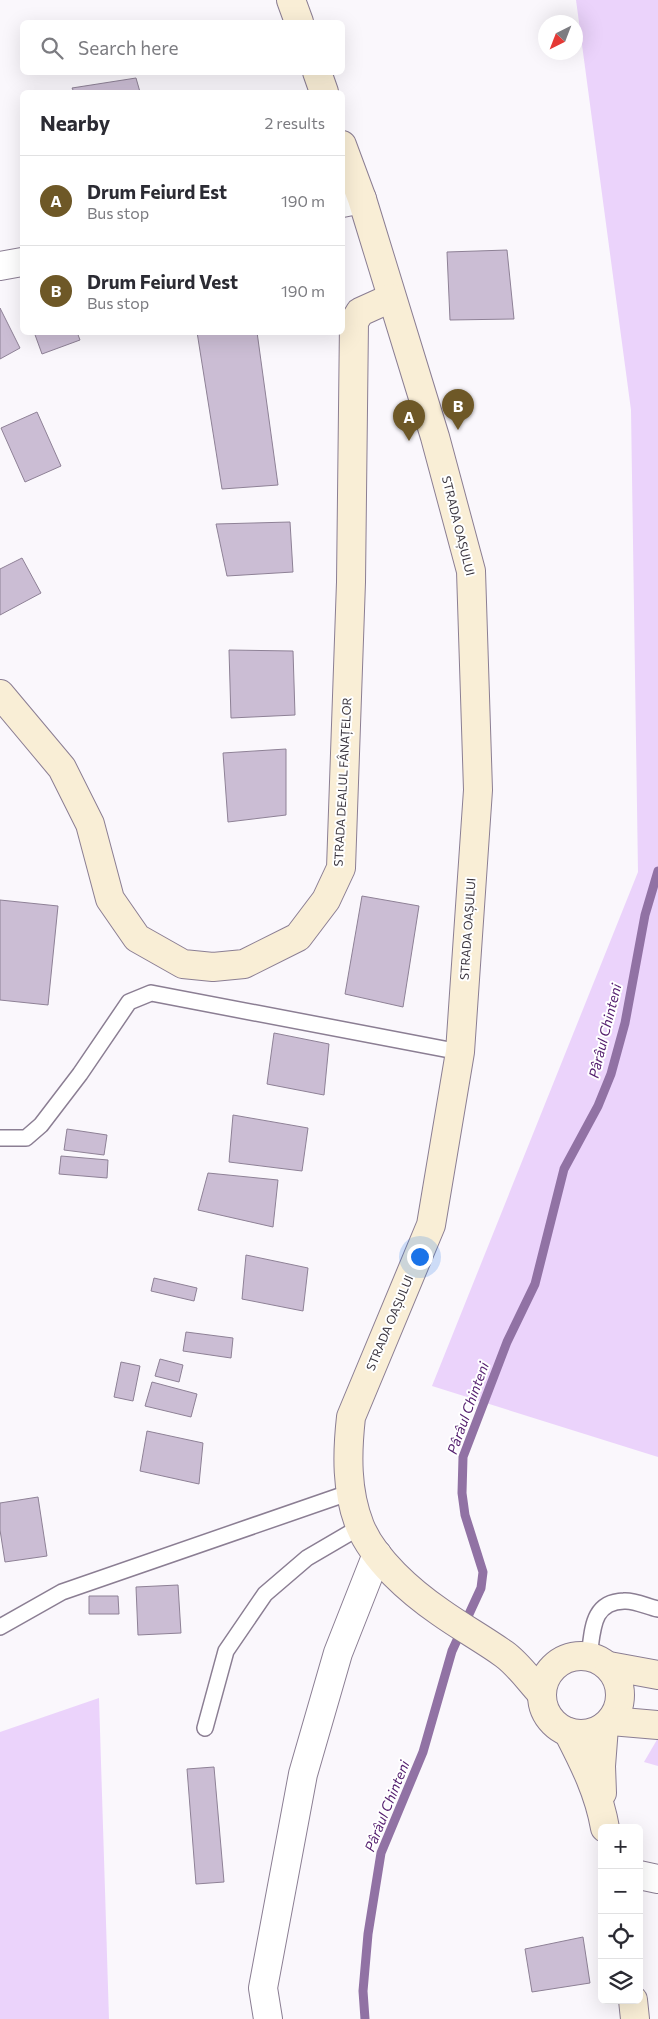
<!DOCTYPE html>
<html lang="en">
<head>
<meta charset="utf-8">
<style>
	body { margin:0; font-family:Commissioner,sans-serif; background:#f7f7f7; color:#2b2b33 }
	.controls { position:absolute; right:15px; bottom:15px; display:grid; overflow:hidden; border-radius:8px; box-shadow:0 5px 20px #0002 }
	.controls button { width:45px; height:45px; display:grid; place-items:center; padding:0; border:0; border-bottom:1px solid #e1e1e2; background:#fff; color:#2b2b33; font:25px sans-serif }
	.compass { position:absolute; left:538px; top:15px; width:45px; height:45px; border-radius:50%; background:#fff; box-shadow:0 5px 20px #0002; rotate:222deg }
	.you { position:absolute; left:419px; top:1256px; width:18px; height:18px; margin:-12px; border:4px solid #fff; border-radius:50%; background:#1a73e8; box-shadow:0 0 0 8px #1a73e833 }
	.badge { display:grid; place-items:center; width:32px; height:32px; border-radius:50%; background:#6e5827; color:#fff; font-size:16px; font-weight:700 }
	.pin { position:absolute; translate:-50% -41px; filter:drop-shadow(0 1px 2px #0008) }
	.pin::after { content:''; position:absolute; top:26px; width:18px; height:15px; background:inherit; clip-path:polygon(0 0,100% 0,50% 100%) }
	.list { margin:0; padding:0; list-style:none }
	h2 { display:flex; justify-content:space-between; align-items:center; height:65px; margin:0; padding:0 20px; font-size:21px }
	h2 small { font-size:16px; font-weight:400; color:#7c7c81 }
	.list li { display:grid; grid-template-columns:32px 1fr auto; gap:15px; align-items:center; box-sizing:border-box; height:90px; padding:0 20px; border-top:1px solid #e1e1e2 }
	.list b { display:block; font-size:19px; white-space:nowrap }
	.list p { margin:0; font-size:16px; white-space:nowrap; color:#7c7c81 }
	.list em { font-size:16px; font-style:normal; color:#7c7c81 }
	.icon { flex:none; width:28px; height:28px; fill:none; stroke:currentColor; stroke-width:2; stroke-linecap:round; stroke-linejoin:round }
	.map { position:relative; flex:none; width:658px; height:2019px; overflow:hidden }
	.search { position:absolute; background:#fff; box-shadow:0 5px 20px #0002; left:20px; top:20px; width:325px; height:55px; display:flex; align-items:center; gap:12px; box-sizing:border-box; padding:0 18px; border-radius:8px; color:#7c7c81; font-size:19px }
	.panel { position:absolute; background:#fff; box-shadow:0 5px 20px #0002; left:20px; top:90px; width:325px; height:245px; border-radius:8px }
	.map>svg:first-child { display:block }
	.green { fill:#ebd3fb }
	.lines { fill:none; stroke-linecap:round; stroke-linejoin:round }
	.stream { stroke:#9172a4; stroke-width:9 }
	.building { fill:#cbbdd4; stroke:#8e8196 }
	.lane-casing { stroke:#8b7e93; stroke-width:18 }
	.street-casing { stroke:#8b7e93; stroke-width:30 }
	.secondary-casing { stroke:#8b7e93; stroke-width:30 }
	.lane { stroke:#fff; stroke-width:15 }
	.street { stroke:#fff; stroke-width:28 }
	.secondary { stroke:#f9eed6; stroke-width:28 }
	.labels { text-anchor:middle; stroke-width:4; stroke-linejoin:round; paint-order:stroke }
	.street-label { font-size:12px; fill:#3b363f; stroke:#fff }
	.water-label { font-size:14px; font-style:italic; fill:#521c6d; stroke:#fff }
</style>
</head>
<body>
<div class="map">
<svg width="658" height="2019" viewBox="0 0 658 2019">
	<rect width="100%" height="100%" fill="#faf7fc"/>
	<!-- green -->
	<g class="green">
		<polygon points="576,0 658,0 658,1457 432,1386 638,872 631,410"/>
		<polygon points="99,1698 109,2019 0,2019 0,1732"/>
		<polygon points="658,1738 658,1766 644,1762"/>
	</g>
	<g class="lines">
		<!-- stream -->
		<polyline class="stream" points="365,2019 363,1991 368,1934 381,1853 423,1752 452,1651 481,1588 483,1572 465,1515 462,1493 463,1457 507,1342 535,1284 564,1169 598,1106 611,1074 625,1023 645,915 658,871"/>
	</g>
	<!-- building -->
	<g class="building">
		<polygon points="136,78 140,92 74,92 72,88"/>
		<polygon points="507,250 514,319 450,320 447,252"/>
		<polygon points="0,308 20,348 0,359"/>
		<polygon points="34,332 77,332 80,340 42,354"/>
		<polygon points="197,332 257,332 278,485 222,489"/>
		<polygon points="37,412 61,466 25,482 1,428"/>
		<polygon points="290,522 293,572 227,576 216,524"/>
		<polygon points="22,558 41,593 0,615 0,569"/>
		<polygon points="229,650 293,651 295,715 231,718"/>
		<polygon points="286,749 286,815 228,822 223,753"/>
		<polygon points="362,896 419,906 403,1007 345,994"/>
		<polygon points="0,900 58,906 48,1005 0,1000"/>
		<polygon points="274,1033 329,1044 324,1095 267,1084"/>
		<polygon points="233,1115 308,1128 302,1171 229,1162"/>
		<polygon points="67,1129 107,1135 104,1155 64,1150"/>
		<polygon points="61,1156 108,1160 107,1178 59,1174"/>
		<polygon points="208,1173 278,1180 273,1227 198,1210"/>
		<polygon points="246,1255 308,1268 303,1311 242,1299"/>
		<polygon points="154,1278 197,1288 194,1301 151,1291"/>
		<polygon points="186,1332 233,1338 231,1358 183,1351"/>
		<polygon points="160,1359 183,1365 179,1382 155,1376"/>
		<polygon points="121,1362 140,1366 133,1401 114,1397"/>
		<polygon points="152,1382 197,1394 191,1417 145,1406"/>
		<polygon points="147,1431 203,1443 199,1484 140,1471"/>
		<polygon points="38,1497 47,1556 5,1562 0,1530 0,1503"/>
		<polygon points="178,1585 181,1633 138,1635 136,1587"/>
		<polygon points="89,1596 118,1596 119,1614 89,1614"/>
		<polygon points="214,1767 224,1882 196,1884 187,1769"/>
		<polygon points="583,1937 590,1983 532,1992 525,1949"/>
	</g>
	<g class="lines">
		<defs>
			<g id="lane">
				<polyline points="0,1138 26,1138 41,1125 80,1074 129,1002 151,993 460,1052"/>
				<polyline points="0,1627 62,1592 351,1492"/>
				<path d="M589 1656C593 1631 591 1602 624 1601 634 1600 648 1607 658 1609"/>
				<polyline points="205,1728 226,1651 265,1594 307,1558 360,1527"/>
			</g>
			<g id="street">
				<polyline points="342,203 362,199"/>
				<polyline points="0,266 22,262"/>
				<polyline points="639,1875 658,1879"/>
				<polyline points="268,2019 263,1988 303,1774 338,1653 377,1554"/>
			</g>
			<g id="secondary">
				<polyline points="291,0 299,22"/>
				<polyline points="317,72 324,92"/>
				<path d="M342 145 362 199 435 437 471 571 478 790 460 1052 431 1225 351 1417C347 1453 346 1491 360 1526 374 1560 411 1592 440 1612 461 1627 483 1639 504 1654 518 1664 529 1680 541 1693"/>
				<polyline points="0,694 62,768 90,824 110,899 137,938 183,964 213,967 244,964 298,937 326,900 341,868 351,582 354,322 360,312 391,298"/>
				<circle cx="581" cy="1695" r="39"/>
				<polyline points="609,1666 658,1675"/>
				<polyline points="611,1721 658,1725"/>
				<path d="M568 1732C584 1763 599 1793 605 1828"/>
				<polyline points="602,1793 601,1766 604,1727"/>
				<polyline points="633,2000 635,2019"/>
			</g>
		</defs>
		<!-- lane casing -->
		<use href="#lane" class="lane-casing"/>
		<!-- street casing -->
		<use href="#street" class="street-casing"/>
		<!-- secondary casing -->
		<use href="#secondary" class="secondary-casing"/>
		<!-- lane -->
		<use href="#lane" class="lane"/>
		<!-- street -->
		<use href="#street" class="street"/>
		<!-- secondary -->
		<use href="#secondary" class="secondary"/>
	</g>
	<g class="labels">
		<!-- street labels -->
		<g class="street-label">
			<text transform="translate(458 526) rotate(76)" y="4">STRADA OAȘULUI</text>
			<text transform="translate(343 782) rotate(-87)" y="4">STRADA DEALUL FÂNAȚELOR</text>
			<text transform="translate(468 929) rotate(-86)" y="4">STRADA OAȘULUI</text>
			<text transform="translate(390 1323) rotate(-67)" y="4">STRADA OAȘULUI</text>
		</g>
		<!-- water labels -->
		<g class="water-label">
			<text transform="translate(605 1031) rotate(-76)" y="5">Pârâul Chinteni</text>
			<text transform="translate(468 1408) rotate(-70)" y="5">Pârâul Chinteni</text>
			<text transform="translate(387 1806) rotate(-68)" y="5">Pârâul Chinteni</text>
		</g>
	</g>
</svg>
<div class="controls">
<button>+</button>
<button>−</button>
<button><svg class="icon" aria-label="locate" viewBox="0 0 24 24"><circle cx="12" cy="12" r="6"/><path d="M12 2v4M12 18v4M2 12h4M18 12h4"/></svg></button>
<button><svg class="icon" aria-label="layers" viewBox="0 0 24 24"><path d="M12 4l9 5-9 5-9-5zM3 14l9 5 9-5"/></svg></button>
</div>
<svg class="compass" viewBox="-18 -18 36 36"><path d="M0-13l5 13h-10z" fill="#e53935"/><path d="M0 13l5-13h-10z" fill="#7c7c81"/></svg>
<div class="you"></div>
<div class="pin badge" style="left:409px;top:441px">A</div>
<div class="pin badge" style="left:458px;top:430px">B</div>
<div class="search"><svg class="icon" aria-label="search" viewBox="0 0 24 24"><circle cx="10" cy="10" r="6"/><path d="M15 15l6 6"/></svg>Search here</div>
<section class="panel">
<h2>Nearby<small>2 results</small></h2>
<ul class="list">
<li><span class="badge">A</span><div><b>Drum Feiurd Est</b><p>Bus stop</p></div><em>190 m</em></li>
<li><span class="badge">B</span><div><b>Drum Feiurd Vest</b><p>Bus stop</p></div><em>190 m</em></li>
</ul>
</section>
</div>
</body>
</html>
